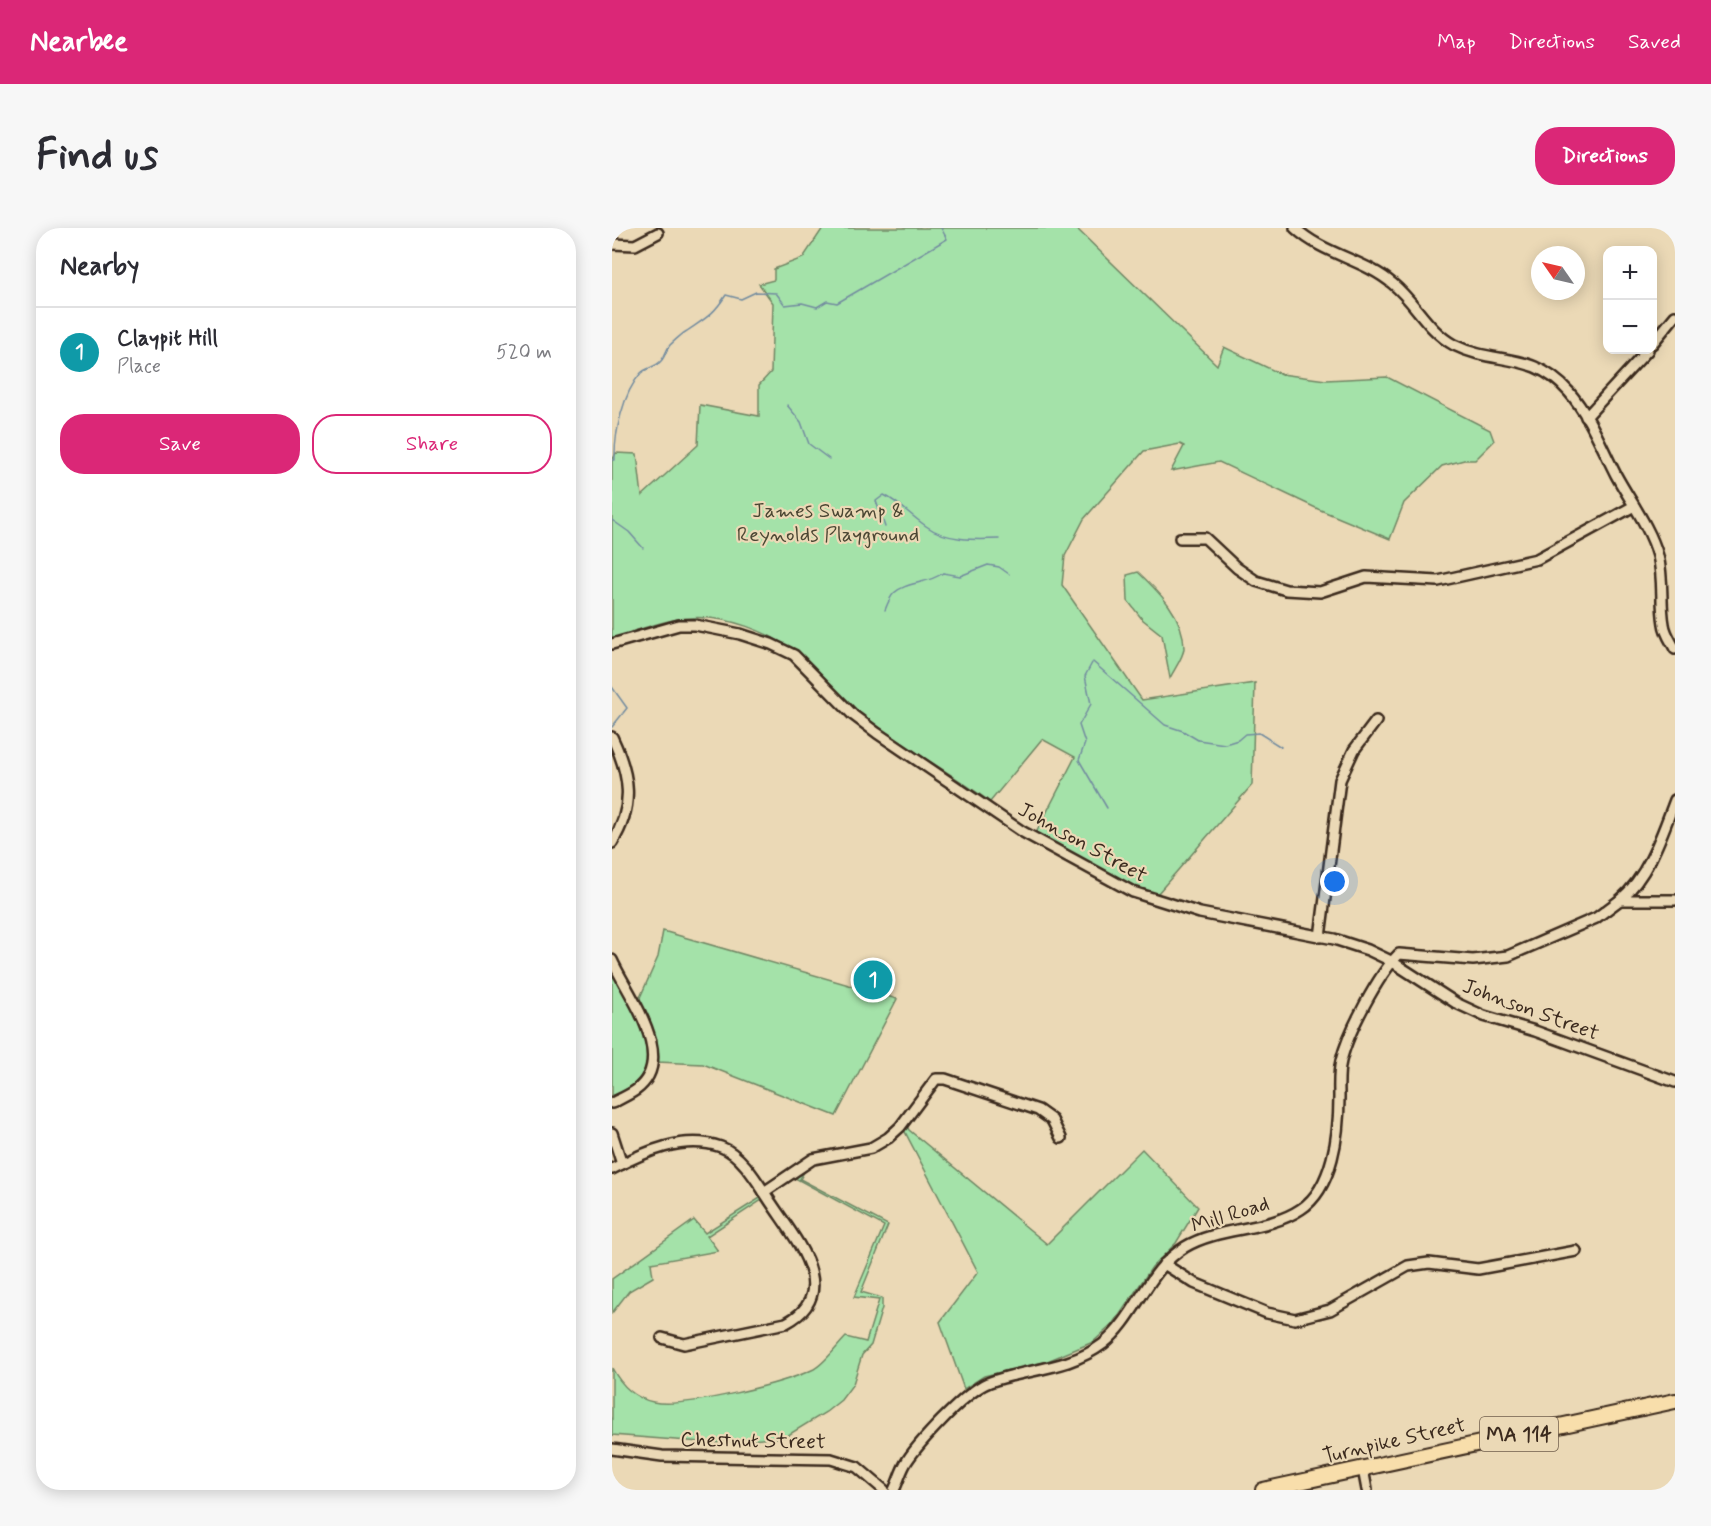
<!DOCTYPE html>
<html lang="en">
<head>
<meta charset="utf-8">
<style>
	body { margin:0; font-family:Mynerve,sans-serif; background:#f7f7f7; color:#2b2b33 }
	.controls { position:absolute; right:18px; top:18px; display:grid; overflow:hidden; border-radius:12px; box-shadow:0 3px 15px #0003 }
	.controls button { width:54px; height:54px; display:grid; place-items:center; padding:0; border:0; border-bottom:2px solid #e1e1e2; background:#fff; color:#2b2b33; font:30px sans-serif }
	.compass { position:absolute; left:919px; top:18px; width:54px; height:54px; border-radius:50%; background:#fff; box-shadow:0 3px 15px #0003; rotate:304deg }
	.you { position:absolute; left:723px; top:654px; width:21px; height:21px; margin:-15px; border:4px solid #fff; border-radius:50%; background:#1a73e8; box-shadow:0 0 0 9px #1a73e833 }
	.badge { display:grid; place-items:center; width:39px; height:39px; border-radius:50%; background:#db2777; color:#fff; font-size:20px; font-weight:700 }
	.pin { position:absolute; translate:-50% -50%; border:3px solid #fff; box-shadow:0 2px 6px #0006 }
	.list { margin:0; padding:0; list-style:none }
	h2 { display:flex; justify-content:space-between; align-items:center; height:78px; margin:0; padding:0 24px; font-size:26px }
	h2 small { font-size:20px; font-weight:400; color:#7c7c81 }
	.list li { display:grid; grid-template-columns:39px 1fr auto; gap:18px; align-items:center; box-sizing:border-box; height:90px; padding:0 24px; border-top:2px solid #e1e1e2 }
	.list b { display:block; font-size:22px; white-space:nowrap }
	.list p { margin:0; font-size:20px; white-space:nowrap; color:#7c7c81 }
	.list em { font-size:20px; font-style:normal; color:#7c7c81 }
	.actions { display:flex; gap:12px; padding:18px 24px }
	.actions a { flex:1; padding:14px 0; border:2px solid #db2777; border-radius:24px; text-align:center; font-size:21px; color:#db2777 }
	.actions .main { background:#db2777; color:#fff }
	.map { position:relative; flex:none; width:1063px; height:1262px; overflow:hidden; border-radius:24px }
	header { display:flex; align-items:center; gap:36px; box-sizing:border-box; height:84px; padding:0 30px; background:#db2777; color:#fff }
	header strong { font-size:28px }
	nav { display:flex; gap:33px; margin-inline-start:auto; font-size:21px }
	.intro { display:flex; align-items:center; justify-content:space-between; box-sizing:border-box; height:144px; padding:0 36px }
	h1 { margin:0; font-size:42px }
	.button { padding:15px 27px; border-radius:24px; background:#db2777; color:#fff; font-size:21px; font-weight:700 }
	main { display:flex; gap:36px; padding:0 36px }
	aside { flex:1; background:#fff; border-radius:24px; box-shadow:0 3px 15px #0003 }
	.map>svg:first-child { display:block }
	.green { fill:#a4e2a9; stroke:#708664; stroke-width:1.5 }
	.lines { fill:none; stroke-linecap:round; stroke-linejoin:round }
	.stream { stroke:#728b9f; stroke-width:1.5 }
	.minor-casing { stroke:#3b2a1e; stroke-width:14 }
	.highway-casing { stroke:#3b2a1e; stroke-width:18 }
	.minor { stroke:#ebd9b6; stroke-width:9 }
	.highway { stroke:#f8deab; stroke-width:14 }
	.labels { text-anchor:middle; stroke-width:4.5; stroke-linejoin:round; paint-order:stroke }
	.shield { fill:#ebd9b6; stroke:#705e4c; stroke-width:1.5 }
	.shield-label { font-size:20px; font-weight:bold; fill:#3b2a1e }
	.park-label { font-size:21px; fill:#4b4633; stroke:#ebd9b6 }
	.street-label { font-size:21px; fill:#3b2a1e; stroke:#ebd9b6 }
</style>
</head>
<body>
<header>
<strong>Nearbee</strong>
<nav><a>Map</a><a>Directions</a><a>Saved</a></nav>
</header>
<div class="intro"><h1>Find us</h1><a class="button">Directions</a></div>
<main>
<aside>
<h2>Nearby<small></small></h2>
<ul class="list">
<li><span class="badge" style="background:#0f9aa8">1</span><div><b>Claypit Hill</b><p>Place</p></div><em>520 m</em></li>
</ul>
<div class="actions"><a class="main">Save</a><a>Share</a></div>
</aside>
<div class="map">
<svg width="1063" height="1262" viewBox="0 0 1063 1262">
	<rect width="100%" height="100%" fill="#ebd9b6"/>
	<filter id="ink" filterUnits="userSpaceOnUse"><feTurbulence type="fractalNoise" baseFrequency=".0167" numOctaves="2"/><feDisplacementMap in="SourceGraphic" scale="12" xChannelSelector="R" yChannelSelector="G"/><feConvolveMatrix kernelMatrix="1 2 1 2 8 2 1 2 1" color-interpolation-filters="sRGB"/></filter>
	<g filter="url(#ink)">
		<!-- green -->
		<g class="green">
			<path d="M211 0H464L605 137 612 119 669 146 714 152 775 149 878 202 882 213 863 232H852L830 238 792 275 778 311 706 281 607 234 559 243 572 218 568 216 532 223 472 291 453 328 450 357 530 472 643 455 640 557 546 665 535 668 423 607 463 529 430 511 378 574C338 544 291 519 251 487 231 473 217 453 199 437 164 404 109 382 61 392 40 396 20 404 0 411V233L4 225 25 226 30 268 86 217 88 177 147 188V157L159 144 161 75 147 56 162 52V41L191 30Z"/>
			<path d="M526 344C547 364 572 388 572 420 572 428 562 442 558 450L550 407 530 391 516 373 515 347Z"/>
			<polygon points="51,703 285,771 224,888 91,836 45,834 45,811 26,774 46,729"/>
			<path d="M0 741C26 790 68 836 0 871Z"/>
			<polygon points="294,896 297,902 435,1016 530,921 586,979 564,1015 540,1039 502,1095 481,1114 433,1134 372,1148 352,1161 328,1094 366,1044 291,900"/>
			<path d="M195 939 188 951 276 997 249 1064 270 1070V1080L259 1117 250 1127 241 1156 229 1172 214 1184 173 1209 102 1215 0 1207V1140C9 1157 22 1170 41 1174 71 1181 173 1155 202 1141 213 1135 225 1118 234 1109L254 1114 267 1072 242 1069 272 998 181 949Z"/>
			<polygon points="148,970 150,972 95,1008 106,1023 39,1035 41,1049 17,1063 0,1085 0,1051 82,992 93,1005"/>
		</g>
		<g class="lines">
			<!-- stream -->
			<g class="stream">
				<polyline points="175,177 189,194 197,216 217,231"/>
				<path d="M0 232H3C2 206 11 165 29 145 34 140 44 139 49 133 53 129 54 122 58 117 60 115 72 104 75 103 94 90 101 87 114 67L129 71 144 64 164 65 173 77 190 75 205 79 215 73 225 75 335 11 329 0"/>
				<polyline points="0,292 17,304 31,320"/>
				<path d="M273 299 264 273 272 267C288 275 299 288 314 298 335 313 362 312 387 311"/>
				<path d="M273 382C275 377 278 369 282 365 294 354 316 356 331 345L348 348 376 337 387 339 397 346"/>
				<polyline points="481,434 553,497 571,503 586,512 613,516 626,512 633,506 647,505 669,519"/>
				<polyline points="480,435 473,448 479,476 467,497 473,515 467,532 495,580"/>
				<polyline points="0,459 15,480 0,499"/>
			</g>
			<defs>
				<g id="minor">
					<path d="M683 0C712 27 752 31 781 56 804 75 815 102 842 117 884 138 920 122 957 164 978 188 990 220 1004 247 1018 273 1038 299 1046 328 1052 351 1048 374 1052 396 1053 405 1059 413 1063 421"/>
					<polyline points="0,16 23,17 46,5"/>
					<polyline points="1040,116 1063,88"/>
					<polyline points="974,189 1036,122"/>
					<polyline points="568,310 593,310 625,340 644,353 674,362 708,364 754,349 826,353 925,331 1022,278"/>
					<polyline points="0,416 67,397 83,397 128,406 159,416 182,427 241,487 265,505 411,604 521,664 588,685 722,711 756,722 779,733 844,775 872,788 923,803 1063,854"/>
					<path d="M0 509C18 547 23 578 0 615"/>
					<path d="M1008 672C1037 647 1050 606 1063 572"/>
					<polyline points="708,709 728,552 742,522 764,493"/>
					<path d="M0 732C15 766 67 830 24 862 17 867 8 871 0 875"/>
					<polyline points="0,905 10,936"/>
					<path d="M0 941C32 924 72 906 109 919 131 927 147 957 160 976 183 1011 231 1065 174 1095L72 1116 50 1110"/>
					<polyline points="152,964 201,931 259,920 276,910 288,899 324,851 333,851 426,882 440,892 449,910"/>
					<polyline points="552,1036 582,1055 655,1085 683,1091 718,1082 796,1038 817,1035 866,1041 964,1023"/>
					<polyline points="0,1221 50,1228 219,1231 245,1239 272,1262"/>
					<polyline points="751,1241 755,1262"/>
					<path d="M282 1262C287 1252 289 1242 295 1233 308 1213 348 1171 368 1159 376 1153 388 1151 398 1148 431 1140 463 1137 491 1116 525 1089 535 1042 573 1019 608 998 655 1004 689 981 721 960 727 905 727 869 727 857 726 845 729 833 736 804 766 747 787 726L861 732 896 728 984 690 1008 672H1063"/>
				</g>
				<polyline id="highway" points="651,1262 1063,1173"/>
			</defs>
			<!-- minor casing -->
			<use href="#minor" class="minor-casing"/>
			<!-- highway casing -->
			<use href="#highway" class="highway-casing"/>
			<!-- minor -->
			<use href="#minor" class="minor"/>
			<!-- highway -->
			<use href="#highway" class="highway"/>
		</g>
	</g>
	<g class="labels">
		<!-- shield labels -->
		<rect class="shield" x="868" y="1189" width="78" height="34" rx="4.5"/>
		<g class="shield-label">
			<text x="907" y="1213">MA 114</text>
		</g>
		<!-- park labels -->
		<g class="park-label">
			<text x="216" y="289">James Swamp &amp;<tspan x="216" dy="24">Reynolds Playground</tspan></text>
		</g>
		<!-- street labels -->
		<g class="street-label">
			<text transform="translate(471 614) rotate(29)" y="7">Johnson Street</text>
			<text transform="translate(919 781) rotate(20)" y="7">Johnson Street</text>
			<text transform="translate(618 986) rotate(-17)" y="7">Mill Road</text>
			<text transform="translate(141 1212) rotate(1)" y="7">Chestnut Street</text>
			<text transform="translate(782 1212) rotate(-13)" y="7">Turnpike Street</text>
		</g>
	</g>
</svg>
<div class="controls">
<button>+</button>
<button>−</button>
</div>
<svg class="compass" viewBox="-18 -18 36 36"><path d="M0-13l5 13h-10z" fill="#e53935"/><path d="M0 13l5-13h-10z" fill="#7c7c81"/></svg>
<div class="you"></div>
<div class="pin badge" style="left:261px;top:752px;background:#0f9aa8">1</div>
</div>
</main>
</body>
</html>
